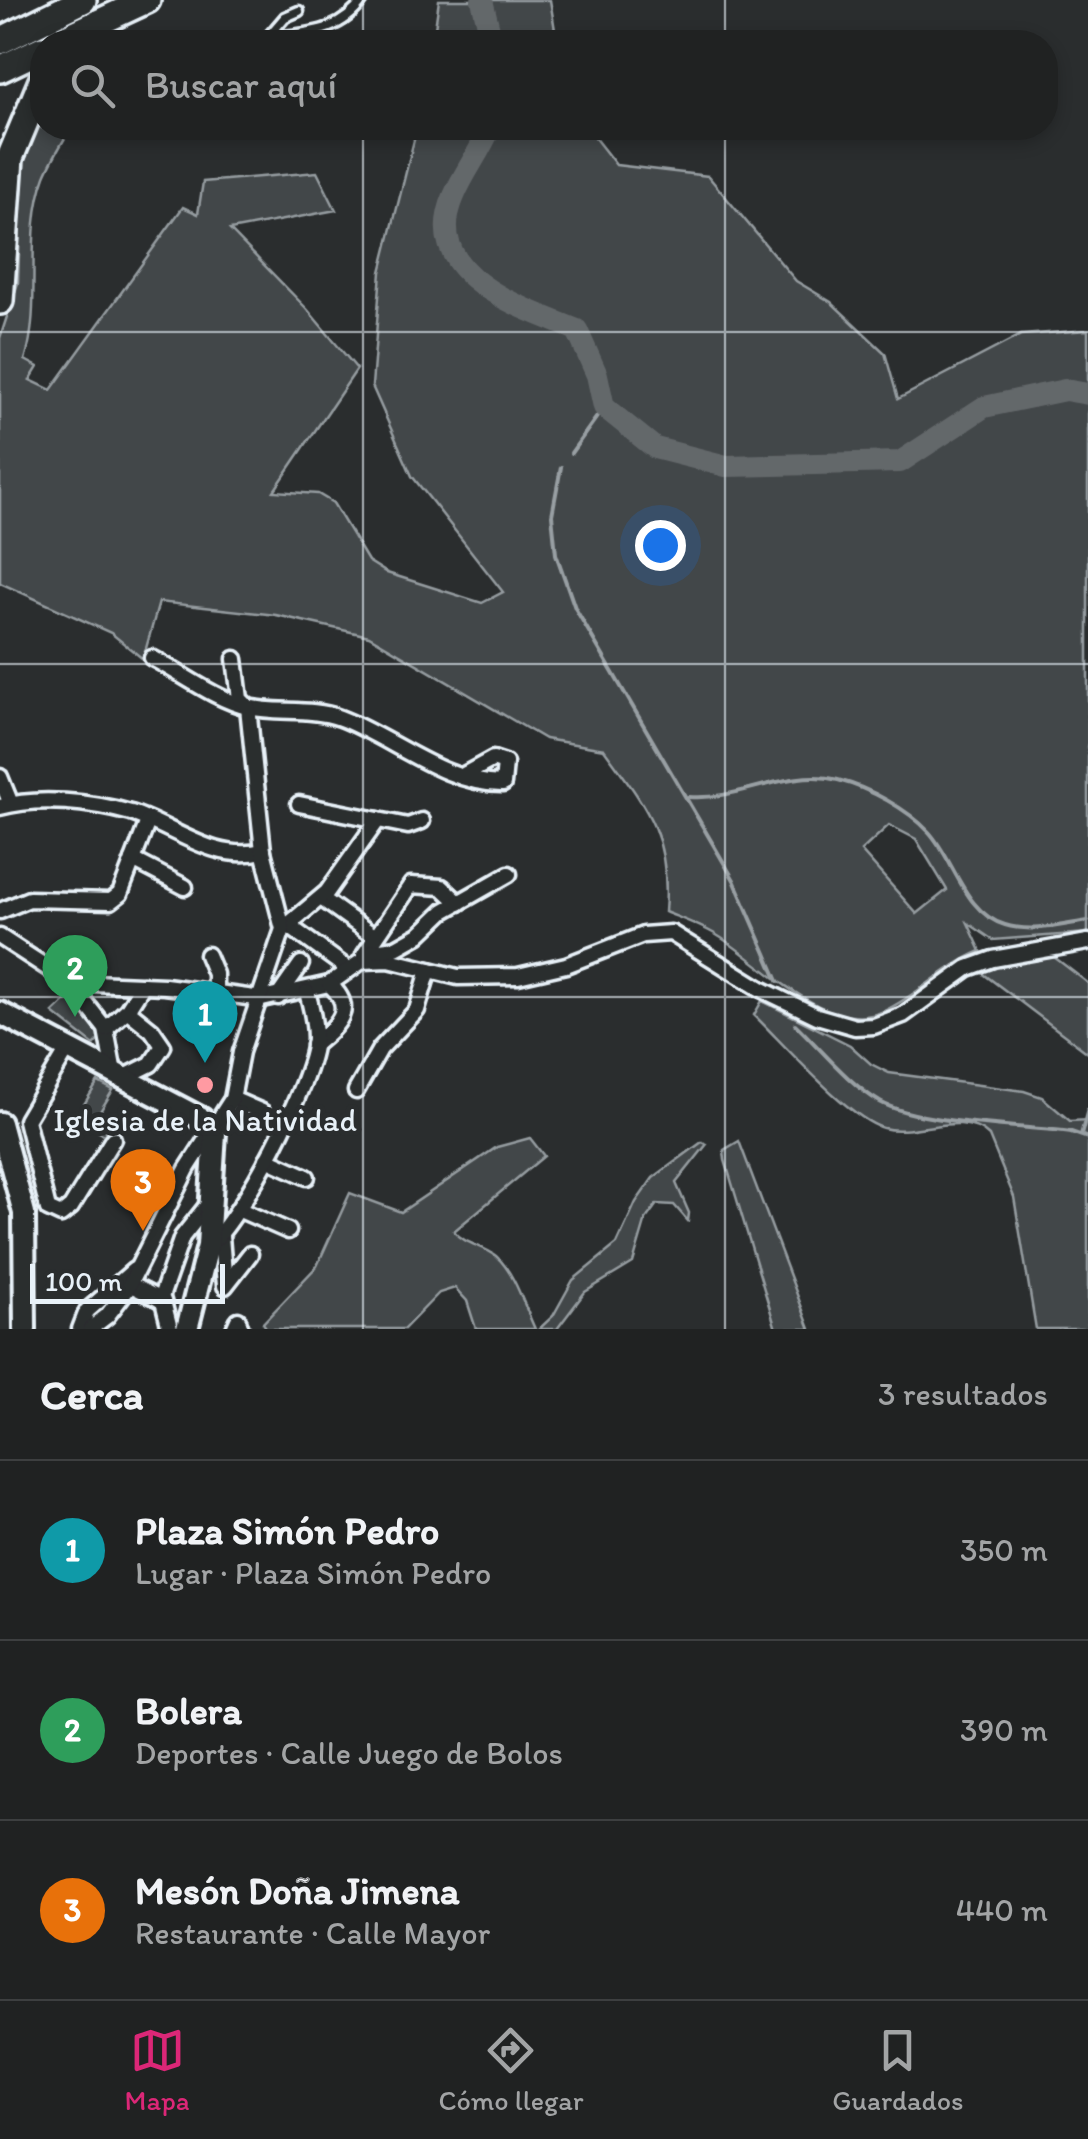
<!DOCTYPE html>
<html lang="es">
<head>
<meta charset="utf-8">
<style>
	body { margin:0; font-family:Itim,sans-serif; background:#282a2a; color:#f1f3f6 }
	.scale { position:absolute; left:30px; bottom:25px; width:195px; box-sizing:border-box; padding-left:10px; border:5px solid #e8f1f8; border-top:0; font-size:28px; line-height:35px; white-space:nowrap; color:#e8f1f8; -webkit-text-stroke:8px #2a2d2e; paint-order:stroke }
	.you { position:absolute; left:660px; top:545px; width:35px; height:35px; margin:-25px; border:8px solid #fff; border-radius:50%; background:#1a73e8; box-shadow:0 0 0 15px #1a73e833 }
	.badge { display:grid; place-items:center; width:65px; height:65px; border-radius:50%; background:#db2777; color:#fff; font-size:32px; font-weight:700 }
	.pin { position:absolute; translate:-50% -82px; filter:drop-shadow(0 2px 5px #0008) }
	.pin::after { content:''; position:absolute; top:52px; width:35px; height:30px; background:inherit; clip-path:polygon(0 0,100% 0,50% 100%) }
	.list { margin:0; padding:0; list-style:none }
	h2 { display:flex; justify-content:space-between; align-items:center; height:130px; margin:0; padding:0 40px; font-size:42px }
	h2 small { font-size:32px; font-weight:400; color:#a2a4a5 }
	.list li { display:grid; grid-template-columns:65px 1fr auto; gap:30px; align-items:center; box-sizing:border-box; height:180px; padding:0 40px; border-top:2px solid #3d3f40 }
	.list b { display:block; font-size:38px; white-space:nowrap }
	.list p { margin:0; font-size:32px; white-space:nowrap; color:#a2a4a5 }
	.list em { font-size:32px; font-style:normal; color:#a2a4a5 }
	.icon { flex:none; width:55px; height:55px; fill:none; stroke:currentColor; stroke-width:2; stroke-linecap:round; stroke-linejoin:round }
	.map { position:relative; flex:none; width:1088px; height:1329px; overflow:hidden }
	.search { position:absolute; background:#202222; box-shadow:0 5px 15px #0003; left:30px; right:30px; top:30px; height:110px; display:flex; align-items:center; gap:25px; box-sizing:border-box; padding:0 35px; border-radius:40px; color:#a2a4a5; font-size:38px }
	.sheet { height:670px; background:#202222 }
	nav { display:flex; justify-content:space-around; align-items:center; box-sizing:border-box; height:140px; border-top:2px solid #3d3f40; background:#202222; font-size:28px; color:#a2a4a5 }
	nav a { display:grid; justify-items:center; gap:5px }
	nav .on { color:#db2777 }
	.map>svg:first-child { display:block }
	.green { fill:#424648; stroke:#959ca0; stroke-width:2.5; fill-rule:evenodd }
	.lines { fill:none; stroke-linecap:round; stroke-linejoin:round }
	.stream { stroke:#989fa3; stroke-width:4 }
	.river { stroke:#63686b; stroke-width:22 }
	.lane-casing { stroke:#e8f1f8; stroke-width:15 }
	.street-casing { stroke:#e8f1f8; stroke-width:21 }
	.secondary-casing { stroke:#e8f1f8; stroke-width:28 }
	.highway-casing { stroke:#e8f1f8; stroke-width:32 }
	.lane { stroke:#2a2d2e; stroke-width:8 }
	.street { stroke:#2a2d2e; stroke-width:14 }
	.secondary { stroke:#2a2d2e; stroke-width:20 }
	.highway { stroke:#2a2d2e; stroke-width:25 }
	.grid { fill:none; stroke:#e8f1f8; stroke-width:2.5; stroke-opacity:0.55 }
	.poi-dot { fill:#ff9aa2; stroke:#2a2d2e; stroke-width:4 }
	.labels { text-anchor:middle; stroke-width:10; stroke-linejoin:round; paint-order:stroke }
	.poi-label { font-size:32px; fill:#e8f1f8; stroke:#2a2d2e }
</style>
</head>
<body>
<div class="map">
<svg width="1088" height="1329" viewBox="0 0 1088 1329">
	<rect width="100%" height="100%" fill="#2a2d2e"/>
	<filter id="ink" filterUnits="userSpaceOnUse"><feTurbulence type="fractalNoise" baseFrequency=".01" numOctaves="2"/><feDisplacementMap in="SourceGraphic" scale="20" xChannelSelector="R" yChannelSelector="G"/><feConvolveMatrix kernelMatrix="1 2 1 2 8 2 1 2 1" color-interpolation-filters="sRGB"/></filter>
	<g filter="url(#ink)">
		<!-- green -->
		<g class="green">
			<polygon points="439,0 550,0 557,42 433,42"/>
			<path d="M42 123V128H71C62 143 52 159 45 176 23 234 43 302 25 360L38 367 30 380 51 390 183 207 198 214 203 182 317 172 336 210 230 230 307 309 357 369 274 491 318 494 333 503 368 561 387 573 482 603 503 592 412 476 372 386 381 272 417 128H587L616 165 708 176 796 281 831 302 885 353 898 399 1021 335 1088 330V933L993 940 968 923 981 951C945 966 918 995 884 1011 827 1038 759 959 715 934 699 925 682 919 665 912 671 836 647 808 604 749L545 739 369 636 276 615 159 602 143 659 111 633 0 583V338L18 283 22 167 30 137ZM889 825 916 839 947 890 917 914 861 851Z"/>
			<polygon points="1054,957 1088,983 1088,1053 981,972 1007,962"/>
			<polygon points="71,996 104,1034 94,1045 53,1013"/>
			<path d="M762 1001 850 1045 871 1064 889 1073 1024 1091 1042 1097 1070 1121 1088 1120V1329H1036L1014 1197 989 1136C962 1109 915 1137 883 1128 848 1118 782 1042 754 1015Z"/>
			<polygon points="98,1082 113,1090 99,1113 111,1124 104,1135 76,1117"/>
			<path d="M530 1138 544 1156 454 1231C465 1245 483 1245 496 1256 515 1273 524 1306 535 1329H476L467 1301 455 1288 439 1293 404 1329H267L263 1323 317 1266 350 1193 401 1212 497 1147Z"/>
			<polygon points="739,1141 810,1329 776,1329 725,1160 724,1150"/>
			<polygon points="702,1142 707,1144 676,1183 689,1213 688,1221 674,1205 657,1204 646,1219 633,1263 585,1292 557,1329 539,1329 553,1316 573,1280 617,1244 636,1202 653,1178"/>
		</g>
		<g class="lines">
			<!-- stream -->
			<g class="stream">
				<polyline points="571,453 604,407"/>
				<polyline points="561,467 552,515 556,554 575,608 734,880 778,981"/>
				<path d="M689 797C740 801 788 767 838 780 869 788 908 809 929 832 954 859 965 914 1005 925 1032 933 1061 925 1088 921"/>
				<path d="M795 1024C822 1050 848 1083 880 1102 919 1124 1023 1126 1071 1132L1088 1138"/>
				<polyline points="1081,1135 1088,1109"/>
			</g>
			<!-- river -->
			<g class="river">
				<polyline points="482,0 492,42"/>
				<path d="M490 128C480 152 464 172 454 196 419 277 522 307 577 330L597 375 604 407 655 448 726 466 900 462 984 407 1065 390 1088 394"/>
			</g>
			<defs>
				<g id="lane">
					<polyline points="267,38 285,17 299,11"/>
					<path d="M250 42C292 30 335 41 363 0"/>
				</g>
				<g id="street">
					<path d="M152 658C181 673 216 700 248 707 278 714 310 707 340 718 391 737 446 785 503 784L505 763 493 759 464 775"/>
					<polyline points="0,777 11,804"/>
					<polyline points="299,804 408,826 422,821"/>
					<path d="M0 807C39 796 91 802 131 813 175 827 214 863 263 851"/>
					<polyline points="133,860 185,887"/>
					<polyline points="321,898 374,936"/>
					<polyline points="0,911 29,899 111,901 120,894 148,821"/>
					<polyline points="289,926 348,969"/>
					<polyline points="283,929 327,892 378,820"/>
					<polyline points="0,937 69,982 165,986 262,999 329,984 362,961 389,960 458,977 518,976 566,965 643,935 671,933 761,989 817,1016 855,1027 874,1026 903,1015 968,968 993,959 1088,942"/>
					<polyline points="207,955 215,974 215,994"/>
					<polyline points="364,955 411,885 442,887 459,903"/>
					<polyline points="366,956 373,951 396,948 419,935 444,911 509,874"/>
					<polyline points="69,982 106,1029 114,1073"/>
					<polyline points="278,997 301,964"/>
					<polyline points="106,1029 127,1010 143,985"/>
					<path d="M314 1045C338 1025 357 1009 329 984"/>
					<polyline points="68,1049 26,1120 48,1209 61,1215 71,1207 113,1139"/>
					<polyline points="123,1078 151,1064 163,1046 152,1030 127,1010"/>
					<polyline points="356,1091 380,1049 417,1010 429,970"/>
					<polyline points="232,1099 262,1112"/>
					<polyline points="267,1159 307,1177"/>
					<polyline points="240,1210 288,1231"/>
					<polyline points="221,1236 225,1286 250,1254"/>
					<path d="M208 1246C240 1222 314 1079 315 1038 315 1023 311 1006 307 992"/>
					<polyline points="129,1284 163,1301 170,1329"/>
					<polyline points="160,1300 182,1237 209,1203"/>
					<polyline points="80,1329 87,1311 134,1270"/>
					<polyline points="90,1329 107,1316 126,1291 187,1169 232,1099 241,1052 283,929 263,851 248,707 240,699 235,659"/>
					<polyline points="234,1329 238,1320 241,1329"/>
				</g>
				<g id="secondary">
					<polyline points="0,1013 202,1119 215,1133 208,1246 187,1329"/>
					<polyline points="0,1123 24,1213 25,1329"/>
				</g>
				<g id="highway">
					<polyline points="0,41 83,0"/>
					<polyline points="57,42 147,0"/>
					<polyline points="0,69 42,49"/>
					<polyline points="0,301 10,158 42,81"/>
				</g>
			</defs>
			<!-- lane casing -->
			<use href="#lane" class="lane-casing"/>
			<!-- street casing -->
			<use href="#street" class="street-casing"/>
			<!-- secondary casing -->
			<use href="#secondary" class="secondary-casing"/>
			<!-- highway casing -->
			<use href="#highway" class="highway-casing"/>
			<!-- lane -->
			<use href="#lane" class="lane"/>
			<!-- street -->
			<use href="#street" class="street"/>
			<!-- secondary -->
			<use href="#secondary" class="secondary"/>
			<!-- highway -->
			<use href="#highway" class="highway"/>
		</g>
	</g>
	<!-- grid -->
	<path class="grid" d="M363 0V42M725 0V42M363 128V1329M725 128V1329M0 332H1088M0 664H1088M0 997H1088"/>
	<!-- markers -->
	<circle class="poi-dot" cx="205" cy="1085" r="10"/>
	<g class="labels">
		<!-- poi labels -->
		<g class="poi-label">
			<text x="205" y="1131">Iglesia de la Natividad</text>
		</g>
	</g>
</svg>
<div class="scale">100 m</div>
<div class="you"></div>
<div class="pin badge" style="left:205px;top:1063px;background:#0f9aa8">1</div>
<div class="pin badge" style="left:75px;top:1017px;background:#2e9e5b">2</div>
<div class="pin badge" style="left:143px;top:1231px;background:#e8710a">3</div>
<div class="search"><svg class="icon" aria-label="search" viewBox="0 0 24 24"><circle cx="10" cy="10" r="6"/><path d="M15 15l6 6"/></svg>Buscar aquí</div>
</div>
<section class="sheet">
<h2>Cerca<small>3 resultados</small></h2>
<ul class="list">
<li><span class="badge" style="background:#0f9aa8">1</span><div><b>Plaza Simón Pedro</b><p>Lugar · Plaza Simón Pedro</p></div><em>350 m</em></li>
<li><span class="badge" style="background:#2e9e5b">2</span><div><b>Bolera</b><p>Deportes · Calle Juego de Bolos</p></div><em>390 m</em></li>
<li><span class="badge" style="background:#e8710a">3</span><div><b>Mesón Doña Jimena</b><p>Restaurante · Calle Mayor</p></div><em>440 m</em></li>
</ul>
</section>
<nav>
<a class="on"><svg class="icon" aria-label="map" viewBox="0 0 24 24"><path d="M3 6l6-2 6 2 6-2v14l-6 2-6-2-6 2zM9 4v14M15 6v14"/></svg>Mapa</a>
<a><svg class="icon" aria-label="directions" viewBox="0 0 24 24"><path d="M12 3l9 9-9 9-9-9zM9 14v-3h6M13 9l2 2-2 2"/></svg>Cómo llegar</a>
<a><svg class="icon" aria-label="saved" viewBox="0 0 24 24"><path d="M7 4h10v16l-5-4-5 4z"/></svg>Guardados</a>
</nav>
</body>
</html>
